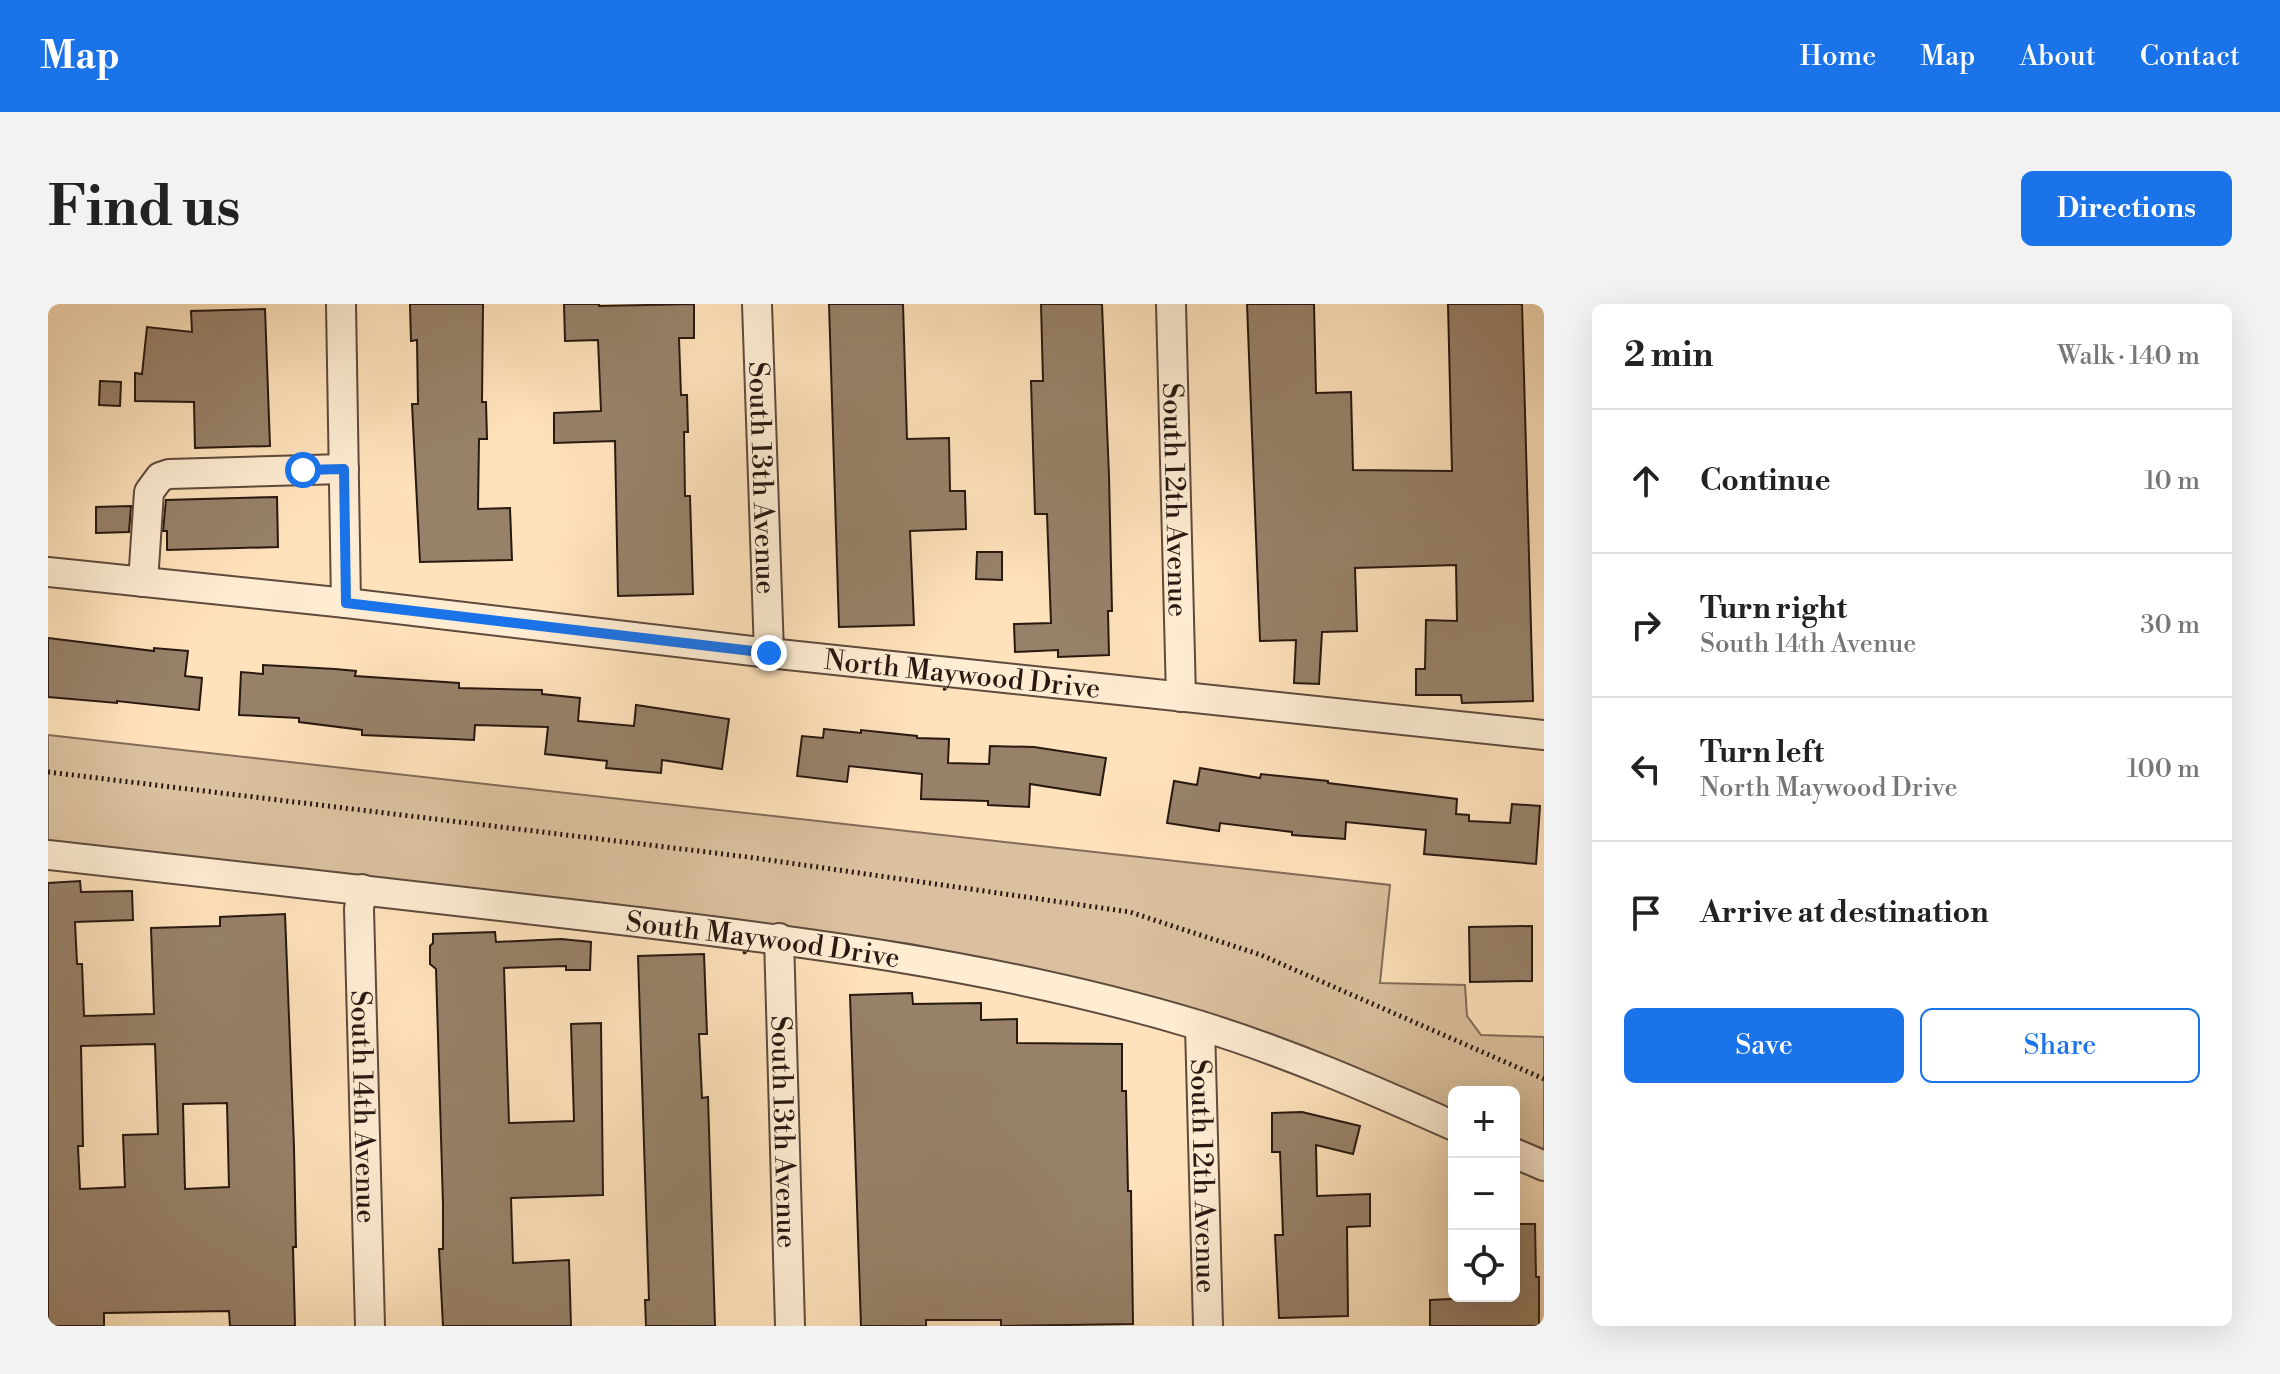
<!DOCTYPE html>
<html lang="en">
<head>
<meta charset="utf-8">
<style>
	body { margin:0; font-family:"Libre Bodoni",serif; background:#f2f2f2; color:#222 }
	.controls { position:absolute; right:24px; bottom:24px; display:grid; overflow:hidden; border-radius:12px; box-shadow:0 8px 32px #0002 }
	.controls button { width:72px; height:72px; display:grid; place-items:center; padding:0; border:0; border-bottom:2px solid #e0e0e0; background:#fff; color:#222; font:40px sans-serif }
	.stop { position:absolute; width:24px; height:24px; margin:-18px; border:6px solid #1a73e8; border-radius:50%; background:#fff }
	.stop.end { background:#1a73e8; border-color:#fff; box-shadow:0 2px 8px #0008 }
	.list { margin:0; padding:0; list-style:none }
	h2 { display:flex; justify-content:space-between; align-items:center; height:104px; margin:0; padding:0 32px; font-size:34px }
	h2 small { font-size:26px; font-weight:400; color:#767676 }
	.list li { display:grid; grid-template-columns:52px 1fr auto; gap:24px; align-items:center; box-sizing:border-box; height:144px; padding:0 32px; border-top:2px solid #e0e0e0 }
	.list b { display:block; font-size:30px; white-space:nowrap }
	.list p { margin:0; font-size:26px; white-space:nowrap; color:#767676 }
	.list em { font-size:26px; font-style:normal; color:#767676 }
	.actions { display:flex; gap:16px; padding:24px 32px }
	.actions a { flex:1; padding:18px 0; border:2px solid #1a73e8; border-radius:12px; text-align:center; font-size:28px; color:#1a73e8 }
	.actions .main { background:#1a73e8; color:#fff }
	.icon { flex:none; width:44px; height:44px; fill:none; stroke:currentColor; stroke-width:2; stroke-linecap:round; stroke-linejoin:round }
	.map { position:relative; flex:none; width:1496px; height:1022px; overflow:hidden; border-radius:12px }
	header { display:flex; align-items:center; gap:48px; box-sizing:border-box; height:112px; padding:0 40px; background:#1a73e8; color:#fff }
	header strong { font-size:38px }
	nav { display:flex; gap:44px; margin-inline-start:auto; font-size:28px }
	.intro { display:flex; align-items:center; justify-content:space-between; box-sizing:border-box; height:192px; padding:0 48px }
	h1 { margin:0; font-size:56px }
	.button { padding:20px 36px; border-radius:12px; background:#1a73e8; color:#fff; font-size:28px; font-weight:700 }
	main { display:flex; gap:48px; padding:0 48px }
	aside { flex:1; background:#fff; border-radius:12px; box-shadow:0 8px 32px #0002 }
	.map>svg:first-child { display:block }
	.park { fill:#dac09e; stroke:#816c58; stroke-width:2 }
	.building { fill:#978169; stroke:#281811; stroke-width:2; fill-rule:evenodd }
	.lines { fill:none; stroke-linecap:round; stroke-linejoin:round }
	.minor-casing { stroke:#5e4a3c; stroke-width:32 }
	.path { stroke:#281811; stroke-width:5; stroke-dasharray:2 4; stroke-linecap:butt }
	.minor { stroke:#feecd3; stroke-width:28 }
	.route { stroke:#1a73e8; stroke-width:10 }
	.labels { text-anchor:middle; stroke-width:6; stroke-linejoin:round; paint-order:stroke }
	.street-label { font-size:28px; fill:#281811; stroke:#feecd3 }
</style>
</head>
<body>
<header>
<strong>Map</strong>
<nav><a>Home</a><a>Map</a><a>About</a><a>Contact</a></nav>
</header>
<div class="intro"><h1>Find us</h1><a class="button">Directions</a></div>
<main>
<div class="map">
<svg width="1496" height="1022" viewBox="0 0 1496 1022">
	<rect width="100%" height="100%" fill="#fee2bb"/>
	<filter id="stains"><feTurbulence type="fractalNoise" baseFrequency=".0025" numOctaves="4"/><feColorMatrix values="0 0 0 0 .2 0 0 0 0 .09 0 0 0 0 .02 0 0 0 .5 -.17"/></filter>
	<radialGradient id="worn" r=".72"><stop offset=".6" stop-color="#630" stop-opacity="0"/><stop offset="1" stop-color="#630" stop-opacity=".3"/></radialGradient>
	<!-- park -->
	<polygon class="park" points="0,431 1342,581 1332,679 1417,681 1419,712 1433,731 1496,733 1496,845 1466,833 1466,788 1406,788 1406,808 1139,705 996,667 863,640 659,612 0,537"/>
	<!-- building -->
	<g class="building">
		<polygon points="362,0 435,0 434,98 438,98 439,135 431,135 430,205 462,204 464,256 372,258 364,100 370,100 369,36 363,37"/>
		<polygon points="516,0 551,0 551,2 646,0 646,34 631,34 633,91 639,91 640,128 636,128 637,192 642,192 645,290 570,292 567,137 506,139 506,109 553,107 550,36 517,37"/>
		<polygon points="781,0 855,0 859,135 901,134 902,187 917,187 918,225 862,227 866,321 791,323"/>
		<polygon points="993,0 1054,0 1061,172 1064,307 1060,307 1061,351 1010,353 1010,346 967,348 966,320 1003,319 999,210 987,210 983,77 995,77"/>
		<polygon points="1199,0 1266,0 1268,89 1303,88 1305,166 1404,167 1400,0 1474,0 1485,397 1414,399 1413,391 1368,391 1368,365 1377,365 1378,316 1409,317 1408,261 1307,264 1309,327 1274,328 1271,380 1246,379 1248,336 1212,337"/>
		<polygon points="217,5 222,142 147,144 146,98 87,97 87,69 94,70 99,23 144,28 143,7"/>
		<polygon points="52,77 73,78 72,102 51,101"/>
		<polygon points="229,193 230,243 119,246 119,227 115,227 118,196"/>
		<polygon points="83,202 81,228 48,229 48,203"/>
		<polygon points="929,248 954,248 954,276 928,275"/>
		<polygon points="0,334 106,347 106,344 140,347 137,372 154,374 151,406 69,397 69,399 0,393"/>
		<polygon points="215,361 287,365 308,367 307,372 411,379 411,384 494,386 494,390 532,394 530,417 586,422 588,401 681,415 674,465 614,456 613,469 558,464 559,457 497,450 500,423 427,421 426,436 314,431 314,426 251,418 251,414 191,411 193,368 215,370"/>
		<polygon points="776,425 813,429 813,426 869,432 869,434 901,435 900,459 941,460 942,442 986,443 1058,454 1052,491 982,480 981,503 940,501 940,497 873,495 874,470 801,462 799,478 749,472 754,432 775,434"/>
		<polygon points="1152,464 1212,474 1213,470 1280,477 1280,479 1409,495 1408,510 1421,511 1421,517 1462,519 1464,500 1492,502 1488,560 1376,550 1378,526 1298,518 1297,535 1244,531 1244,528 1172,519 1171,527 1119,519 1126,477 1149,481"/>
		<path d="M32 577 33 588 84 587 85 616 27 618 29 660H34L36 712 106 710 103 624 172 622V613L237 610 246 843 248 943H245L247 1022H182L181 1007 56 1009V1022H0V579ZM107 740 110 830 75 831 77 883 32 885 30 842H35L33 742ZM179 799 181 883 137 885 135 800Z"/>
		<polygon points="1484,622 1484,677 1422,678 1421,623"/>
		<polygon points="447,628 448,638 513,635 543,638 542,666 518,666 518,662 456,664 461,819 526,817 523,720 553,719 555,891 463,894 465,959 521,956 523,1022 395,1022 391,945 395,945 395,900 388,665 382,660 382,642 385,639 385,630"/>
		<polygon points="656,650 659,730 651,730 654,794 660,793 667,1022 598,1022 597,996 601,996 590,652"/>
		<polygon points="864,689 865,700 933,699 933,716 969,715 969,739 1074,740 1074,787 1078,787 1080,887 1083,887 1085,1020 953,1022 953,1016 878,1016 878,1022 813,1022 802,691"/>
		<polygon points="1254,808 1312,822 1305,850 1268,841 1269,892 1322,890 1322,922 1299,923 1300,1012 1231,1014 1227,931 1235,931 1232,848 1224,848 1224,809"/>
		<polygon points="1466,920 1487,920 1488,973 1491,973 1491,1022 1382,1022 1382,996 1466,992"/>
	</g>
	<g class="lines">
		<defs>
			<g id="minor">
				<polyline points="293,0 298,299"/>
				<path id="s1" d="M709 0 721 349"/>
				<path id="s2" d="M1123 0 1133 393"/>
				<path id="s3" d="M0 268 298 299 721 349 1496 431"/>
				<polyline points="95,278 101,188 112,173 121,170 296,165"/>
				<path id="s4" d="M0 551C180 571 359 591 539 612 745 636 951 661 1150 721 1238 748 1323 785 1406 822"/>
				<path id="s5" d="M314 585 311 605 322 1022"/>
				<path id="s6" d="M731 634 742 1022"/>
				<path id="s7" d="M1152 722 1160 1022"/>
				<polyline points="1466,849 1496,862"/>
			</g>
		</defs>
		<!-- minor casing -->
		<use href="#minor" class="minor-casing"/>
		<!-- path -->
		<polyline class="path" points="0,468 700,553 1082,608 1213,651 1496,775"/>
		<!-- minor -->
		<use href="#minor" class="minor"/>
	</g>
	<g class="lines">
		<!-- route -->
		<polyline class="route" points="255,166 296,165 298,299 721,349"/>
	</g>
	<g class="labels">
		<!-- street labels -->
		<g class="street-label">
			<text dy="10" stroke="none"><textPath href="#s1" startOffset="174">South 13th Avenue</textPath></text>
			<text dy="10" stroke="none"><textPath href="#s2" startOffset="196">South 12th Avenue</textPath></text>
			<text dy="10" stroke="none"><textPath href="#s3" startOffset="920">North Maywood Drive</textPath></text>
			<text dy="10" stroke="none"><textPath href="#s4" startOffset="720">South Maywood Drive</textPath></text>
			<text dy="10" stroke="none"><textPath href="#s5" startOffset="218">South 14th Avenue</textPath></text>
			<text dy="10" stroke="none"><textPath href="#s6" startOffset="194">South 13th Avenue</textPath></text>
			<text dy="10" stroke="none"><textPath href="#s7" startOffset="150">South 12th Avenue</textPath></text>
		</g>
	</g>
	<rect width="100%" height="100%" filter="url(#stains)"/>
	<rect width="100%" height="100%" fill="url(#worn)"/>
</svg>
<div class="controls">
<button>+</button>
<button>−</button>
<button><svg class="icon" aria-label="locate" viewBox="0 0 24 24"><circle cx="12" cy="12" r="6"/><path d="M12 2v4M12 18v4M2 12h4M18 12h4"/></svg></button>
</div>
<div class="stop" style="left:255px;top:166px"></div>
<div class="stop end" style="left:721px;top:349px"></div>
</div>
<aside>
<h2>2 min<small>Walk · 140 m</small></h2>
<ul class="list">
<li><svg class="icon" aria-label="ahead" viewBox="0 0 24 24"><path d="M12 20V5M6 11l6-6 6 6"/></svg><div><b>Continue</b></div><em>10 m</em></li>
<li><svg class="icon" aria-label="right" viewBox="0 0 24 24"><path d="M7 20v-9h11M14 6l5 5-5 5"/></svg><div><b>Turn right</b><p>South 14th Avenue</p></div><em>30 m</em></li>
<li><svg class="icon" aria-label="left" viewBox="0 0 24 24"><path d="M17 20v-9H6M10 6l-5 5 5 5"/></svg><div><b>Turn left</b><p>North Maywood Drive</p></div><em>100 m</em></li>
<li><svg class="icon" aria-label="arrive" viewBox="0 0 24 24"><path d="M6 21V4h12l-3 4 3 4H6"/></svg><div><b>Arrive at destination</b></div></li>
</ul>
<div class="actions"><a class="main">Save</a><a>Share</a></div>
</aside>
</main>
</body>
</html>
